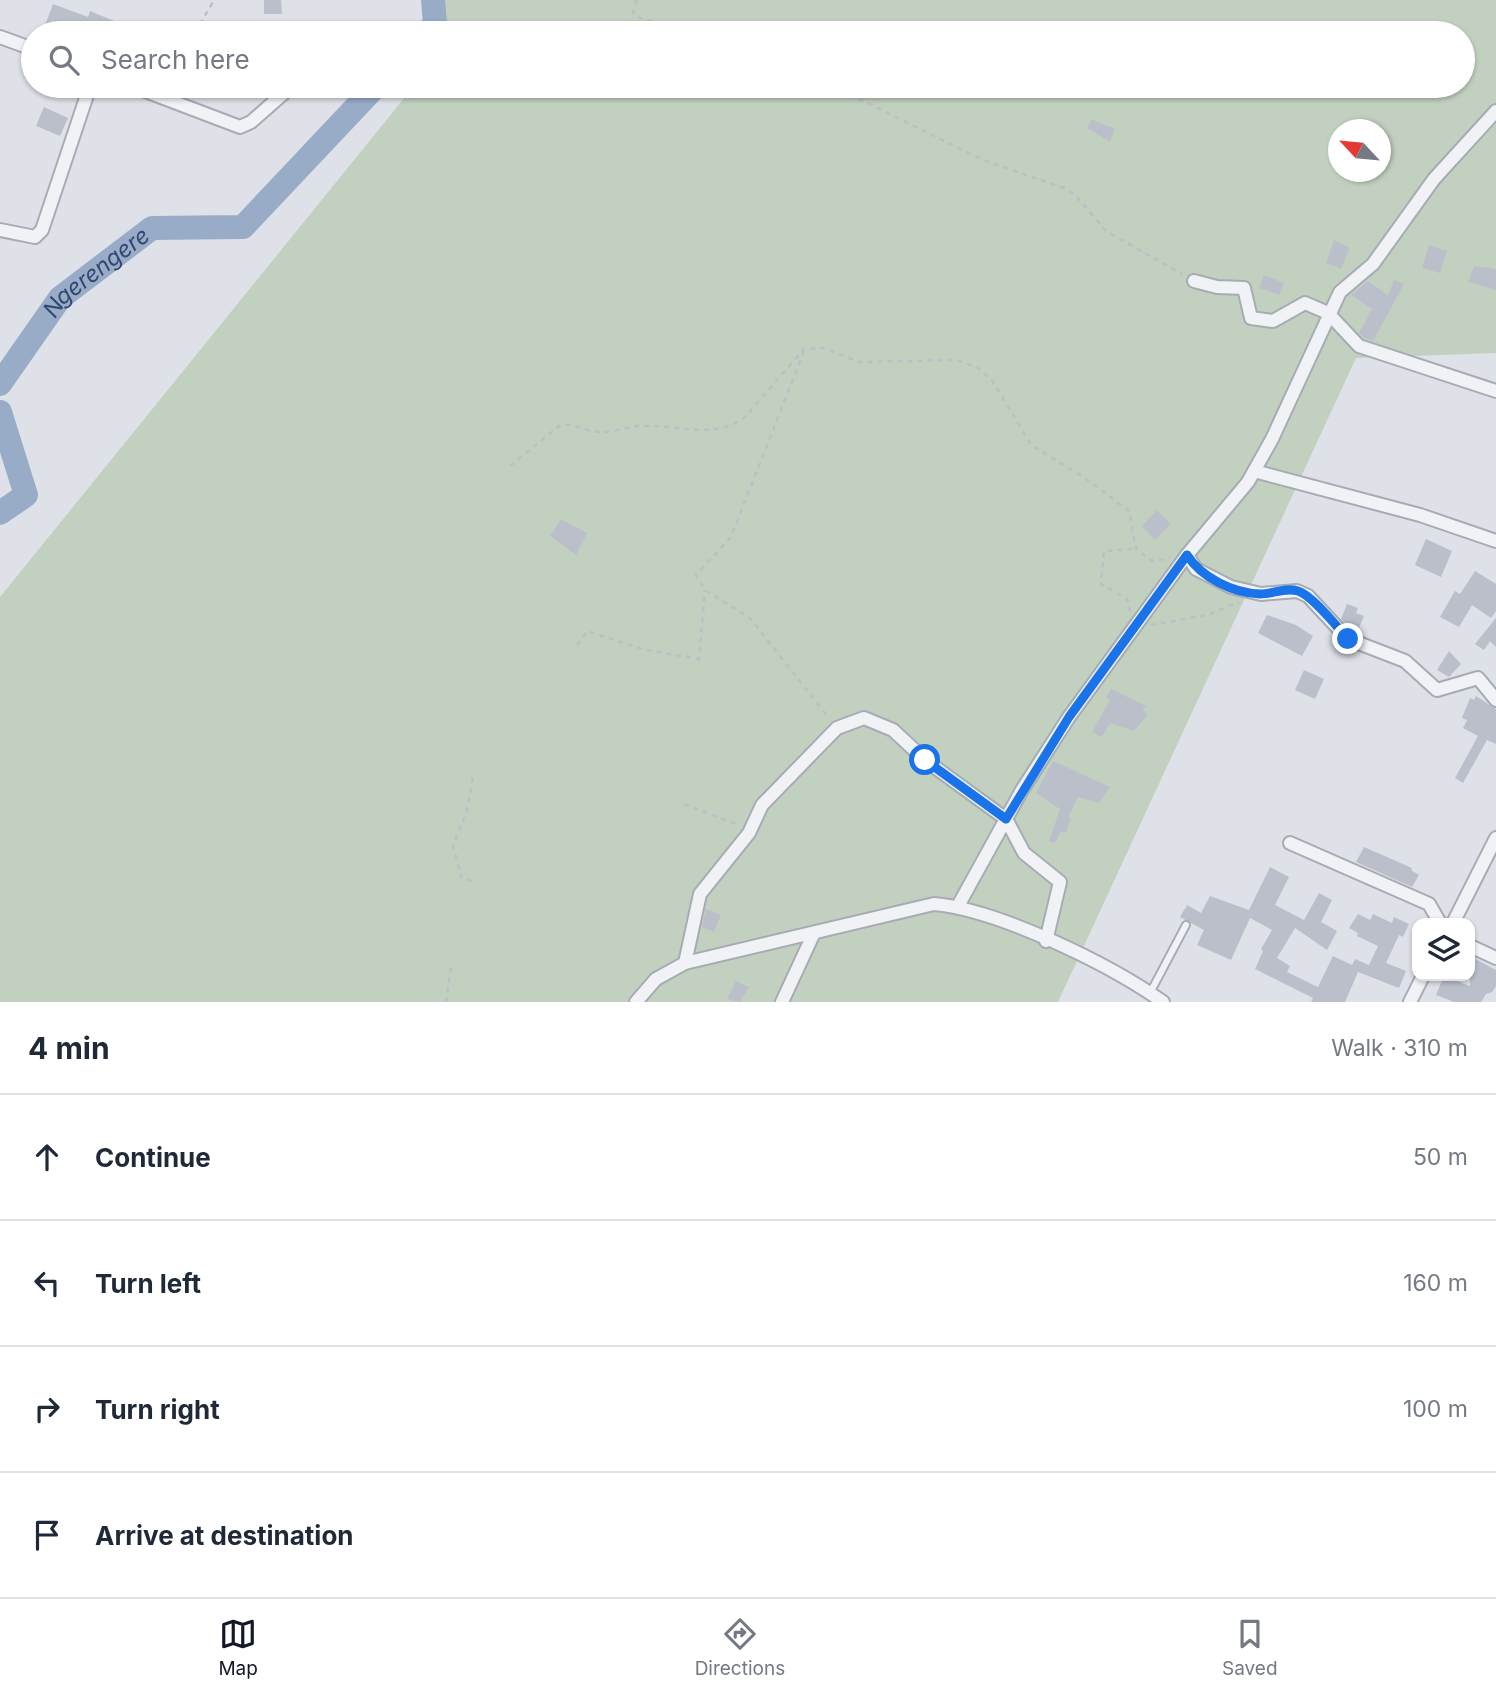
<!DOCTYPE html>
<html lang="en">
<head>
<meta charset="utf-8">
<style>
	body { margin:0; font-family:Inter,sans-serif; background:#f6f6f7; color:#1f2937 }
	.controls { position:absolute; right:21px; bottom:21px; display:grid; overflow:hidden; border-radius:14px; box-shadow:0 2px 5px #0004 }
	.controls button { width:63px; height:63px; display:grid; place-items:center; padding:0; border:0; border-bottom:2px solid #e0e1e3; background:#fff; color:#1f2937; font:35px sans-serif }
	.compass { position:absolute; left:1328px; top:119px; width:63px; height:63px; border-radius:50%; background:#fff; box-shadow:0 2px 5px #0004; rotate:296deg }
	.stop { position:absolute; width:21px; height:21px; margin:-16px; border:5px solid #1a73e8; border-radius:50%; background:#fff }
	.stop.end { background:#1a73e8; border-color:#fff; box-shadow:0 2px 7px #0008 }
	.list { margin:0; padding:0; list-style:none }
	h2 { display:flex; justify-content:space-between; align-items:center; height:91px; margin:0; padding:0 28px; font-size:30px }
	h2 small { font-size:23px; font-weight:400; color:#747a83 }
	.list li { display:grid; grid-template-columns:46px 1fr auto; gap:21px; align-items:center; box-sizing:border-box; height:126px; padding:0 28px; border-top:2px solid #e0e1e3 }
	.list b { display:block; font-size:26px; white-space:nowrap }
	.list em { font-size:23px; font-style:normal; color:#747a83 }
	.icon { flex:none; width:38px; height:38px; fill:none; stroke:currentColor; stroke-width:2; stroke-linecap:round; stroke-linejoin:round }
	.map { position:relative; flex:none; width:1496px; height:1002px; overflow:hidden }
	.search { position:absolute; background:#fff; box-shadow:0 2px 5px #0004; left:21px; right:21px; top:21px; height:77px; display:flex; align-items:center; gap:18px; box-sizing:border-box; padding:0 24px; border-radius:38px; color:#747a83; font-size:26px }
	.sheet { height:595px; background:#fff }
	nav { display:flex; justify-content:space-around; align-items:center; box-sizing:border-box; height:98px; border-top:2px solid #e0e1e3; background:#fff; font-size:19px; color:#747a83 }
	nav a { display:grid; justify-items:center; gap:4px }
	nav .on { color:#111827 }
	.map>svg:first-child { display:block }
	.green { fill:#c2d1bf; fill-rule:evenodd }
	.lines { fill:none; stroke-linecap:round; stroke-linejoin:round }
	.river { stroke:#98acc8; stroke-width:24 }
	.building { fill:#bbbfca }
	.service-casing { stroke:#a7abb4; stroke-width:10 }
	.minor-casing { stroke:#a7abb4; stroke-width:16 }
	.path { stroke:#bcbfc6; stroke-width:2.5; stroke-dasharray:5 5; stroke-linecap:butt }
	.service { stroke:#f0f2f6; stroke-width:6 }
	.minor { stroke:#f0f2f6; stroke-width:12 }
	.route { stroke:#1a73e8; stroke-width:9 }
	.labels { text-anchor:middle; stroke-width:7; stroke-linejoin:round; paint-order:stroke }
	.water-label { font-size:23px; font-style:italic; fill:#314972; stroke:#edf0f5 }
</style>
</head>
<body>
<div class="map">
<svg width="1496" height="1002" viewBox="0 0 1496 1002">
	<rect width="100%" height="100%" fill="#dee1e7"/>
	<!-- green -->
	<path class="green" d="M443 0H1496V353L1356 358 1058 1002H0V597L414 86H1463V33H446ZM1338 130H1380V172H1338Z"/>
	<g class="lines">
		<!-- river -->
		<g class="river">
			<polyline points="426,33 435,24 433,0"/>
			<path id="s1" d="M0 384 60 298 152 228 243 227 376 86"/>
			<polyline points="0,412 26,495 0,513"/>
		</g>
	</g>
	<!-- building -->
	<g class="building">
		<polygon points="264,0 281,0 282,14 264,14"/>
		<polygon points="53,4 88,17 90,11 119,23 114,33 83,33 65,27 63,33 57,33 44,28"/>
		<polygon points="44,107 68,118 60,136 36,126"/>
		<polygon points="1091,119 1115,129 1110,142 1087,128"/>
		<polygon points="1334,240 1350,248 1341,269 1326,263"/>
		<polygon points="1429,245 1447,251 1440,273 1422,268"/>
		<polygon points="1474,266 1496,269 1496,290 1468,282"/>
		<polygon points="1264,275 1284,283 1279,295 1259,288"/>
		<polygon points="1394,280 1404,284 1373,341 1364,338 1359,333 1372,309 1351,295 1368,281 1388,295"/>
		<polygon points="1157,510 1171,524 1155,540 1142,526"/>
		<polygon points="561,519 587,533 576,555 550,536"/>
		<polygon points="1426,539 1452,551 1441,577 1415,565"/>
		<polygon points="1475,571 1496,584 1496,611 1491,618 1472,605 1459,627 1440,617 1455,591 1460,594"/>
		<polygon points="1347,604 1358,608 1356,613 1364,616 1359,628 1352,625 1350,628 1341,619"/>
		<polygon points="1267,615 1296,625 1313,636 1302,656 1258,633"/>
		<polygon points="1496,618 1496,647 1490,641 1484,650 1475,644"/>
		<polygon points="1449,651 1461,664 1449,677 1437,670"/>
		<polygon points="1304,670 1324,679 1315,699 1295,690"/>
		<polygon points="1111,689 1146,706 1143,711 1148,714 1134,731 1110,723 1102,737 1092,732 1110,700 1106,698"/>
		<polygon points="1476,696 1496,709 1496,744 1487,740 1463,783 1455,778 1478,736 1463,728 1467,720 1462,718 1470,698 1474,700"/>
		<polygon points="1053,761 1110,787 1099,803 1078,797 1068,817 1071,818 1066,833 1061,831 1055,843 1049,841 1060,809 1036,793"/>
		<polygon points="1364,847 1412,868 1411,870 1419,875 1412,887 1356,862"/>
		<polygon points="1270,867 1289,877 1275,905 1304,920 1319,893 1332,900 1321,922 1337,931 1327,950 1295,928 1277,958 1290,966 1287,972 1318,987 1333,956 1352,965 1355,959 1369,965 1378,946 1357,936 1358,933 1349,928 1358,914 1370,920 1373,914 1392,923 1394,917 1409,924 1403,937 1399,935 1386,963 1406,971 1399,988 1358,972 1345,1002 1311,1002 1313,998 1255,969 1263,951 1261,949 1272,930 1250,918 1231,960 1197,945 1204,930 1180,917 1187,905 1201,913 1210,896 1249,910"/>
		<polygon points="706,909 721,915 714,932 702,927"/>
		<polygon points="1470,956 1496,970 1496,986 1492,992 1486,994 1481,1002 1454,1002 1436,995 1444,976 1470,986"/>
		<polygon points="736,981 749,987 740,1002 727,999"/>
	</g>
	<g class="lines">
		<defs>
			<polyline id="service" points="1150,993 1186,925"/>
			<g id="minor">
				<polyline points="0,37 33,49"/>
				<polyline points="132,86 240,127 251,122 292,86"/>
				<polyline points="0,230 35,237 42,230 90,86"/>
				<polyline points="1194,281 1217,287 1244,288 1251,318 1273,321 1305,303 1328,313 1359,346 1496,391"/>
				<polyline points="1254,471 1420,515 1496,541"/>
				<polyline points="1187,555 1196,569 1231,587 1261,594 1297,591 1308,596 1348,639 1405,661 1437,690 1478,678 1496,700"/>
				<polyline points="1290,843 1429,904 1440,923"/>
				<polyline points="958,906 1022,790 1069,717 1187,555 1248,482 1272,439 1340,292 1373,264 1434,179 1496,111"/>
				<polyline points="1453,923 1496,838"/>
				<polyline points="1470,946 1496,958"/>
				<polyline points="685,963 700,894 749,833 762,805 837,728 864,718 893,730 925,760 1006,819 1024,853 1060,882 1046,941"/>
				<path d="M636 1002 656 979 685 963 934 904C999 910 1109 964 1163 1002"/>
				<polyline points="782,1002 813,935"/>
				<polyline points="1410,1002 1423,976"/>
			</g>
		</defs>
		<!-- service casing -->
		<use href="#service" class="service-casing"/>
		<!-- minor casing -->
		<use href="#minor" class="minor-casing"/>
		<!-- path -->
		<g class="path">
			<polyline points="637,0 633,12 637,17 695,33"/>
			<polyline points="195,33 214,0"/>
			<polyline points="821,86 847,93 983,160 1064,188 1075,195 1106,231 1182,274"/>
			<polyline points="804,351 731,537 696,575 705,590 750,618 828,717"/>
			<path d="M510 466 559 426C575 421 584 432 600 432 613 433 625 427 638 426 676 423 709 441 744 418L804 349 824 348 859 362 956 360 977 367 992 380 1031 445 1082 476 1129 511 1136 549 1152 561 1170 558"/>
			<polyline points="1130,612 1127,599 1101,584 1104,551 1136,549"/>
			<polyline points="1151,625 1208,615 1239,602"/>
			<polyline points="577,645 587,631 642,649 699,659 705,590"/>
			<polyline points="473,778 467,811 453,845 461,877 477,883"/>
			<polyline points="684,804 738,825"/>
			<polyline points="446,1002 451,966"/>
		</g>
		<!-- service -->
		<use href="#service" class="service"/>
		<!-- minor -->
		<use href="#minor" class="minor"/>
	</g>
	<g class="lines">
		<!-- route -->
		<path class="route" d="M925 760 1006 819 1069 717 1187 555C1202 578 1233 593 1260 594 1273 594 1285 587 1298 591 1312 595 1337 627 1348 639"/>
	</g>
	<g class="labels">
		<!-- water labels -->
		<g class="water-label">
			<text dy="8" stroke="none"><textPath href="#s1" startOffset="149">Ngerengere</textPath></text>
		</g>
	</g>
</svg>
<div class="controls">
<button><svg class="icon" aria-label="layers" viewBox="0 0 24 24"><path d="M12 4l9 5-9 5-9-5zM3 14l9 5 9-5"/></svg></button>
</div>
<svg class="compass" viewBox="-18 -18 36 36"><path d="M0-13l5 13h-10z" fill="#e53935"/><path d="M0 13l5-13h-10z" fill="#747a83"/></svg>
<div class="stop" style="left:925px;top:760px"></div>
<div class="stop end" style="left:1348px;top:639px"></div>
<div class="search"><svg class="icon" aria-label="search" viewBox="0 0 24 24"><circle cx="10" cy="10" r="6"/><path d="M15 15l6 6"/></svg>Search here</div>
</div>
<section class="sheet">
<h2>4 min<small>Walk · 310 m</small></h2>
<ul class="list">
<li><svg class="icon" aria-label="ahead" viewBox="0 0 24 24"><path d="M12 20V5M6 11l6-6 6 6"/></svg><div><b>Continue</b></div><em>50 m</em></li>
<li><svg class="icon" aria-label="left" viewBox="0 0 24 24"><path d="M17 20v-9H6M10 6l-5 5 5 5"/></svg><div><b>Turn left</b></div><em>160 m</em></li>
<li><svg class="icon" aria-label="right" viewBox="0 0 24 24"><path d="M7 20v-9h11M14 6l5 5-5 5"/></svg><div><b>Turn right</b></div><em>100 m</em></li>
<li><svg class="icon" aria-label="arrive" viewBox="0 0 24 24"><path d="M6 21V4h12l-3 4 3 4H6"/></svg><div><b>Arrive at destination</b></div></li>
</ul>
</section>
<nav>
<a class="on"><svg class="icon" aria-label="map" viewBox="0 0 24 24"><path d="M3 6l6-2 6 2 6-2v14l-6 2-6-2-6 2zM9 4v14M15 6v14"/></svg>Map</a>
<a><svg class="icon" aria-label="directions" viewBox="0 0 24 24"><path d="M12 3l9 9-9 9-9-9zM9 14v-3h6M13 9l2 2-2 2"/></svg>Directions</a>
<a><svg class="icon" aria-label="saved" viewBox="0 0 24 24"><path d="M7 4h10v16l-5-4-5 4z"/></svg>Saved</a>
</nav>
</body>
</html>
